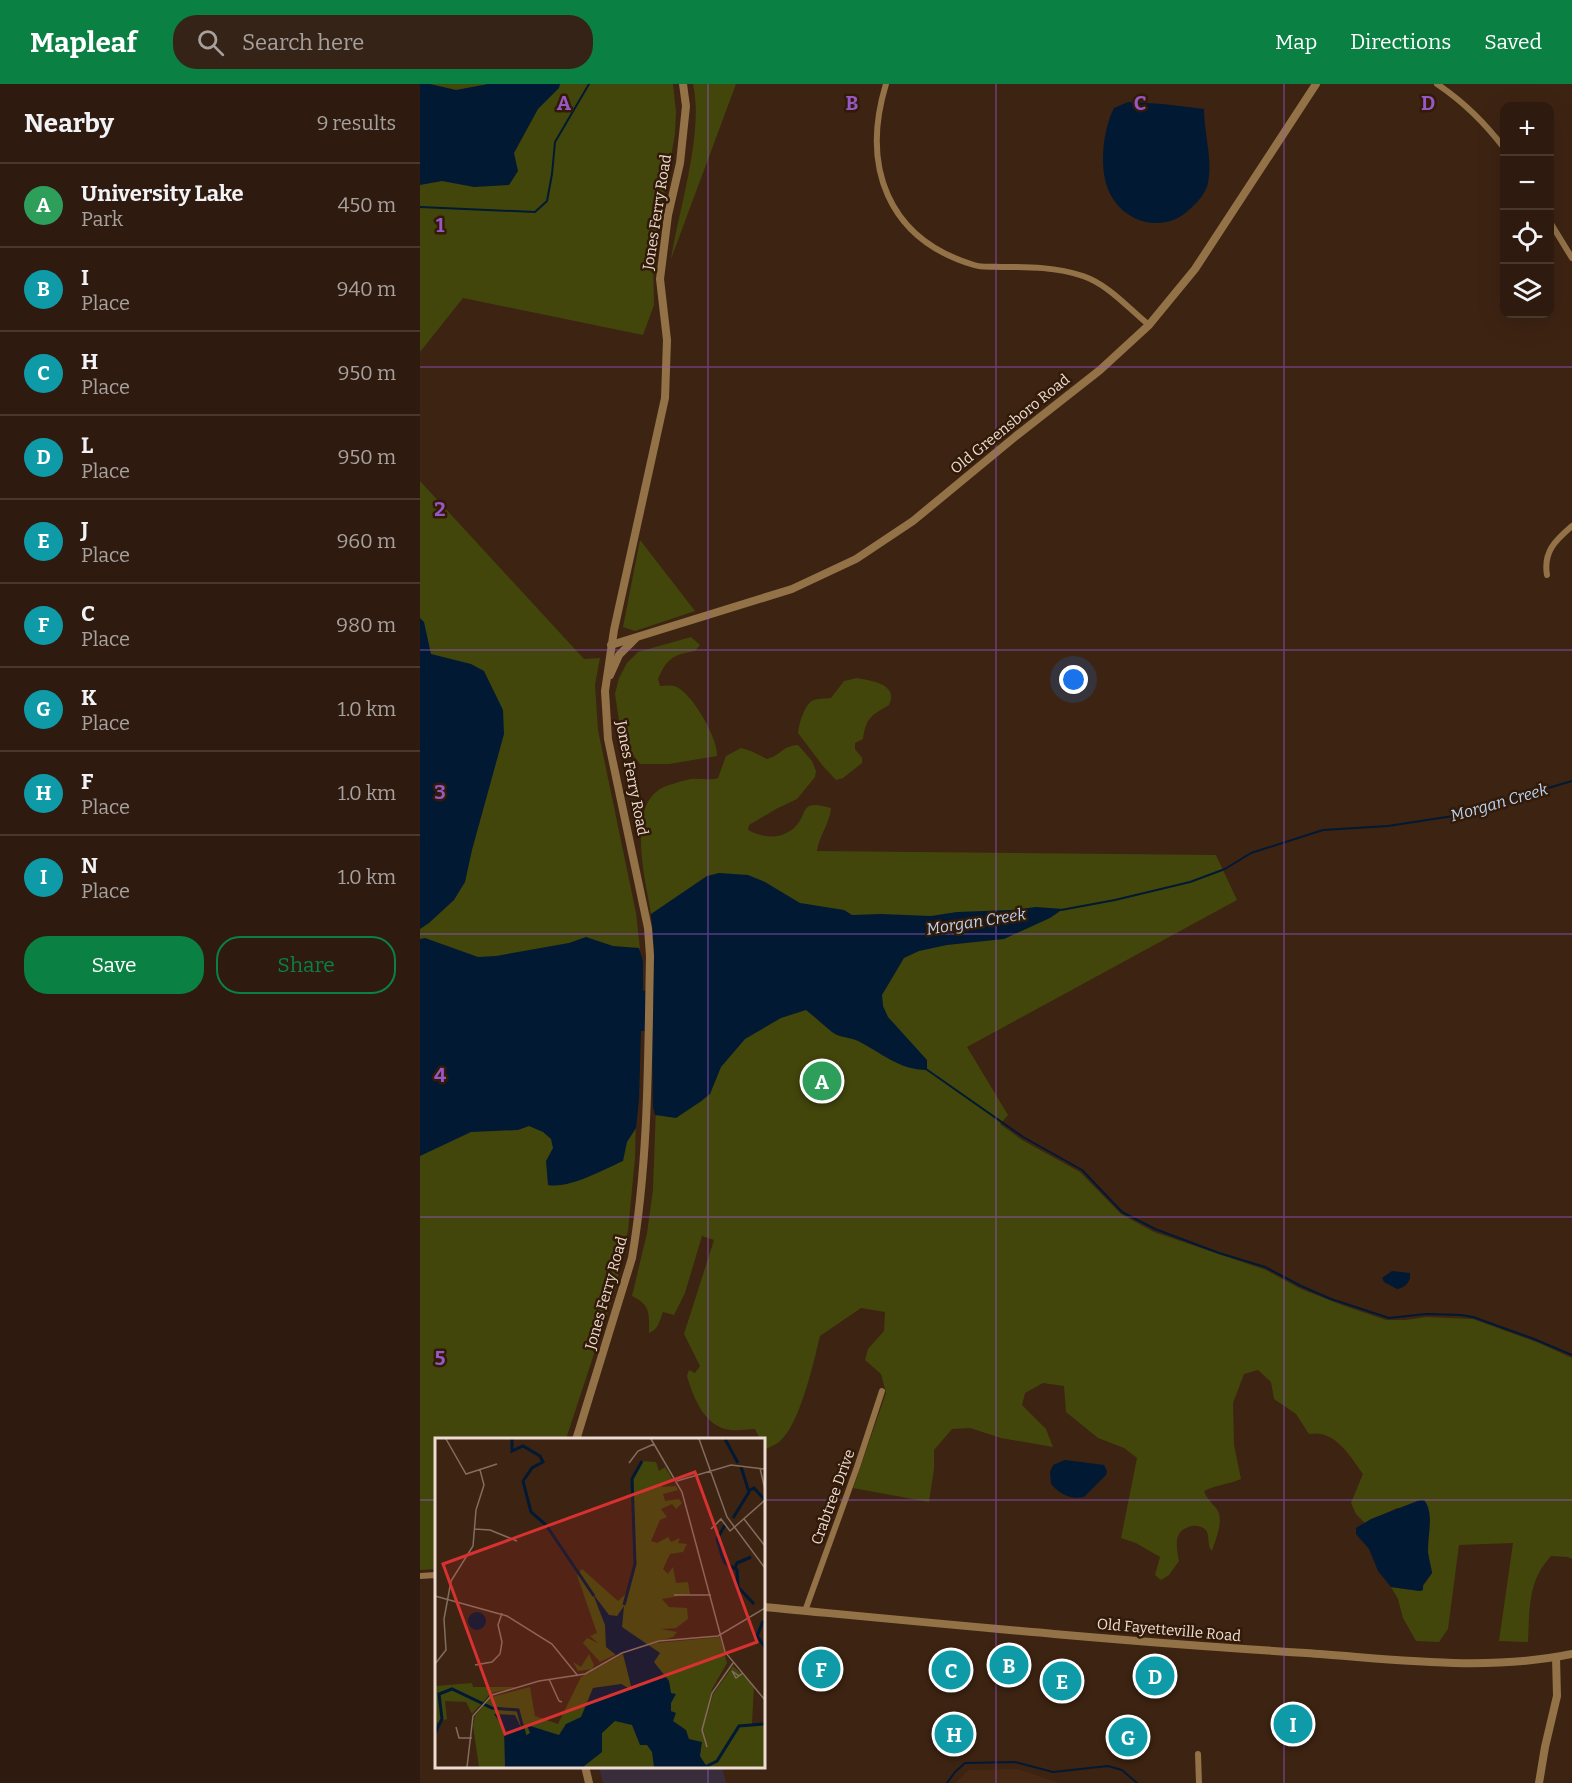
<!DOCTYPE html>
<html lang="en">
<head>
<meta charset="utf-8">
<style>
	body { margin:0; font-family:Bitter,serif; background:#362317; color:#f1f3f6 }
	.controls { position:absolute; right:18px; top:18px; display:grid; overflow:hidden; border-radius:12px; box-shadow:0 6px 24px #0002 }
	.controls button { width:54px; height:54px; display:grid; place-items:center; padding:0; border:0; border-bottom:2px solid #49382e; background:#2e1a0e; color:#f1f3f6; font:30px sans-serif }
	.you { position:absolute; left:654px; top:596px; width:21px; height:21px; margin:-15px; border:4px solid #fff; border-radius:50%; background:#1a73e8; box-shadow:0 0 0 9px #1a73e833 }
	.badge { display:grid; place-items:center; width:39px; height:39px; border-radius:50%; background:#0b8043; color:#fff; font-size:20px; font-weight:700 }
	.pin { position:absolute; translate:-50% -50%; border:3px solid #fff; box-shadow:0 2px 6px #0006 }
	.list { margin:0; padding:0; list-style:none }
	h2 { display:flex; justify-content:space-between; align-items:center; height:78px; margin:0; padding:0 24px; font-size:26px }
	h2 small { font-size:20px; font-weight:400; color:#a7a19e }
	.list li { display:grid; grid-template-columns:39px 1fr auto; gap:18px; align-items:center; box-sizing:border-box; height:84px; padding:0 24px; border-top:2px solid #49382e }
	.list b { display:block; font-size:22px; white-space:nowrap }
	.list p { margin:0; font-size:20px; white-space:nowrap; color:#a7a19e }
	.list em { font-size:20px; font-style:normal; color:#a7a19e }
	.actions { display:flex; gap:12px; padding:18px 24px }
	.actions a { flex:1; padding:14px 0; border:2px solid #0b8043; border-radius:24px; text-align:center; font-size:21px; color:#0b8043 }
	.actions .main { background:#0b8043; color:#fff }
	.icon { flex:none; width:33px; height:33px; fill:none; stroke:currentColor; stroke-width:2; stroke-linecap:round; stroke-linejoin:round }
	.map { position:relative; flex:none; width:1152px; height:1699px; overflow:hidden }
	header { display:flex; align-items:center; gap:36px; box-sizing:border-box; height:84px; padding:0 30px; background:#0b8043; color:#fff }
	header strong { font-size:28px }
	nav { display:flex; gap:33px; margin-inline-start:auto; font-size:21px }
	.search { width:420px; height:54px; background:#362317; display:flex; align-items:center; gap:15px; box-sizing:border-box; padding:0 21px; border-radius:24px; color:#a7a19e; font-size:22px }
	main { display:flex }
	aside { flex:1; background:#2e1a0e }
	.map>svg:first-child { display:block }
	.commercial { fill:#392d3b }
	.built { fill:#472812 }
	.green { fill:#42460b }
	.water { fill:#021933 }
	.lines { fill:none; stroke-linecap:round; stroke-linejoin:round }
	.stream { stroke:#021933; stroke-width:2 }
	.minor { stroke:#937248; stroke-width:6 }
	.tertiary { stroke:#937248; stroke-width:8 }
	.grid { fill:none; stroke:#9858c4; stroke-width:1.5; stroke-opacity:0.55 }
	.labels { text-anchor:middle; stroke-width:5; stroke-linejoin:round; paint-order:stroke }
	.street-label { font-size:15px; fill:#eddcd1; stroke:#321a09 }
	.water-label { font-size:16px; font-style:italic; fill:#bad4f3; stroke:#321a09 }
	.inset-river { fill:none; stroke:#021933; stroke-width:3 }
	.inset-road { fill:none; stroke:#836d5e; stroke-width:1.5 }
	.view { fill:#d73130; fill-opacity:0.15; stroke:#d73130; stroke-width:3 }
	.inset-edge { fill:none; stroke:#eddcd1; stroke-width:3 }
	.grid-label { font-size:20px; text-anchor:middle; font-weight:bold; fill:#9858c4; stroke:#321a09; stroke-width:5; stroke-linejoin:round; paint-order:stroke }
</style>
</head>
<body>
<header>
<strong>Mapleaf</strong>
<div class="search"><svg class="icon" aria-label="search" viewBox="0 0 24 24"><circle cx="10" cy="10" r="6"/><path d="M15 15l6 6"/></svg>Search here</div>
<nav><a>Map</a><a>Directions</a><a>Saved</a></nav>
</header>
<main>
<aside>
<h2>Nearby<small>9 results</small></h2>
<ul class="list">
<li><span class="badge" style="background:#2e9e5b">A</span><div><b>University Lake</b><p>Park</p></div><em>450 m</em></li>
<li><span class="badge" style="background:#0f9aa8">B</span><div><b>I</b><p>Place</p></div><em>940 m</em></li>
<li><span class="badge" style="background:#0f9aa8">C</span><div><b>H</b><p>Place</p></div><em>950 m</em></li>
<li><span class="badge" style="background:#0f9aa8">D</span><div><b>L</b><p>Place</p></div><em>950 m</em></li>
<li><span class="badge" style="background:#0f9aa8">E</span><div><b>J</b><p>Place</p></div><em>960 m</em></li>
<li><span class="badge" style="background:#0f9aa8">F</span><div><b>C</b><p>Place</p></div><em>980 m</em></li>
<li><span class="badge" style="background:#0f9aa8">G</span><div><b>K</b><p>Place</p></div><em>1.0 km</em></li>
<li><span class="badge" style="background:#0f9aa8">H</span><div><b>F</b><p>Place</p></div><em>1.0 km</em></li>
<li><span class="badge" style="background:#0f9aa8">I</span><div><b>N</b><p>Place</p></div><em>1.0 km</em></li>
</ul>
<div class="actions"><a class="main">Save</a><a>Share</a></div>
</aside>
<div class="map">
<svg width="1152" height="1699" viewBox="0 0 1152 1699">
	<rect width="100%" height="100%" fill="#3d2312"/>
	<!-- commercial -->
	<polygon class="commercial" points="179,1683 302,1683 306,1699 183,1699"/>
	<!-- built -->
	<polygon class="built" points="598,1685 640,1699 535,1699 549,1686"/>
	<!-- green -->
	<g class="green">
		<polygon points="0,0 253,0 256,28 255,50 233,175 234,221 223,251 43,214 0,268"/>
		<path d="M273 0H316L251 175C259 124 284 49 273 0Z"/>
		<polygon points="0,397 164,575 180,574 175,601 178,646 216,829 220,865 215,1074 208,1147 195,1206 146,1355 16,1356 16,1485 0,1486"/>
		<polygon points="220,456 275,527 215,547 203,543"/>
		<path d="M271 553 280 561 275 567C253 571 247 574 238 595L240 602C244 602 250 601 254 602 271 606 299 656 297 672L249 680H220L202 656 195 610 199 594 207 579 218 568Z"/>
		<path d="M437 594C452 597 479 600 469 621 452 631 446 633 443 655L435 659V665L442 674V679L423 694 416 696 403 682 378 649C379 640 384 622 392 617 397 614 405 615 411 614L424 597Z"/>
		<path d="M378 661 392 677 396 687 395 693 377 715 356 725 329 741 328 746C343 754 360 756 374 744 389 730 378 714 411 724 410 739 399 752 397 767L796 771 817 816 547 963 588 1031 580 1040 602 1056 660 1088 701 1130 734 1148 846 1186 881 1205 922 1221 966 1236H985L1007 1233 1053 1235 1119 1259 1152 1274V1475L1148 1473 1131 1472C1107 1498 1110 1525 1108 1558L1079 1557 1093 1459 1039 1461 1028 1545 1019 1558 996 1557 983 1534 978 1515 971 1503 1000 1507 1012 1489 1008 1469 1009 1427 977 1424 945 1439 936 1430 931 1419 943 1390C930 1372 915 1345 889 1350L876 1330 854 1315 851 1298 838 1286 824 1290 813 1319 814 1361 821 1395C809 1400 796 1401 784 1407 787 1415 791 1418 796 1424 805 1435 796 1454 792 1467 786 1461 791 1451 785 1445 781 1442 776 1441 772 1442 753 1446 756 1461 759 1477L749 1491 741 1496 735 1491 740 1473 716 1459 701 1454 717 1374 704 1364 678 1354 646 1328 644 1302 623 1299 605 1309 602 1321 626 1345 633 1363 581 1354 550 1344 532 1345 514 1366V1385L509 1418 433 1404 466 1309 461 1290 445 1276 448 1265 464 1247 465 1228 441 1224 400 1252C394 1277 380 1340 360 1357 356 1361 349 1363 344 1366V1356L340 1355 335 1345C327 1345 319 1347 311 1346 285 1344 273 1313 267 1292L269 1286 275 1289 280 1282 264 1250 294 1156 282 1152 265 1209 254 1231 243 1228C240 1236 238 1246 229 1249 229 1230 231 1221 212 1212L227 1149 233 1106 241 883 235 828 231 830C226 797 205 720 244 703 251 700 262 697 271 695 280 694 289 697 298 694L306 672 321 664 331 667 347 675C360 672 362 662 378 661Z"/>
	</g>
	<!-- water -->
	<g class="water">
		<polygon points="0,0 10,0 36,6 68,0 140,0 139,4 118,25 94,69 98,87 89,101 54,103 22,97 0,101"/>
		<path d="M708 18 743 20 784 25C784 49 793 76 788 99 786 109 778 118 770 125 744 151 701 139 688 105 679 83 683 45 694 24Z"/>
		<polygon points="0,534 4,538 11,570 51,580 64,587 83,626 84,650 52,766 45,798 34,816 9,839 0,845"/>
		<path d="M299 789 328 791 345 798 380 819 424 826 432 831 461 830 511 832 537 828 591 826 616 823 643 825 630 834 584 855 527 861 499 867 484 874 462 911 463 922 468 933 507 976V986C479 986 462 969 438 957 430 953 420 954 412 948 403 941 395 933 386 926L361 934 325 955 301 983 290 1010 280 1018 256 1034 235 1031 233 1023 232 947H221L219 1015 216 1044 207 1058 203 1077C183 1086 149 1105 128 1101L126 1077 133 1064 131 1055 123 1048 109 1042 98 1046 51 1048 0 1072V855L5 854 58 873 76 872 149 859 166 853 193 862 219 864 223 877V907L233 904 234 865 231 830 287 792Z"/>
		<path d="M972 1187 990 1189C991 1198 985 1204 977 1205L964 1198 962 1194Z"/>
		<path d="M645 1376 684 1381 687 1387 686 1391 664 1413C650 1416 640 1410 631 1400L630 1388 633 1381Z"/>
		<path d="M1000 1416H1004C1015 1429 1007 1453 1008 1469 1009 1476 1011 1482 1012 1489L1003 1501V1506L1000 1507 971 1503 958 1487 949 1465 936 1450V1444L951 1435Z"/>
	</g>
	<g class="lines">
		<!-- stream -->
		<g class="stream">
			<polyline points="0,123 115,128 127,117 132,90 135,58 169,0"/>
			<polyline points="641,826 695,816 770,798 805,785 831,769 903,746 968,742 1033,732 1152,697"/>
			<polyline points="506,985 603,1053 662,1086 702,1128 735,1145 799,1169 845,1183 881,1202 911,1215 969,1234 1006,1230 1041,1231 1053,1233 1114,1255 1152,1271"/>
			<polyline points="527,1699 535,1688 545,1679 595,1678 633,1688 688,1682 702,1686 717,1699"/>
		</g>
		<!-- minor -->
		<g class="minor">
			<path d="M466 0C441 82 467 155 554 181 563 184 573 182 582 183 610 183 636 183 663 192 689 201 708 224 729 241"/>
			<path d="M1017 0C1044 18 1065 39 1084 64"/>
			<polyline points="1130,138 1152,174"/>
			<path d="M1127 491C1123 467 1136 456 1152 442"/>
			<polyline points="0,1492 16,1491"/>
			<polyline points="385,1527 437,1383 462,1307"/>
			<polyline points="778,1670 779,1699"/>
		</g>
		<!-- tertiary -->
		<g class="tertiary">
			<polyline points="191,561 372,505 436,475 493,437 596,352 680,286 729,241 775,185 896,0"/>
			<polyline points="190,591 199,571 215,555"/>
			<path d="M156 1356 212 1174C229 1074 228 972 230 872L228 844 188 655 185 607 194 546 245 314 247 256 240 195 248 131 260 79 266 22 263 0"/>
			<path d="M344 1523C524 1540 705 1558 886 1569 974 1575 1065 1588 1152 1570"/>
			<polyline points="165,1682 169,1699"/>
			<polyline points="1119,1699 1125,1663 1137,1612 1136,1573"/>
		</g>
	</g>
	<!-- grid -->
	<path class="grid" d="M288 0V1356M576 0V1699M864 0V1699M0 283H1152M0 566H1152M0 850H1152M0 1133H1152M0 1416H16M344 1416H1152M288 1682V1699"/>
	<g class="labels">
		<!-- street labels -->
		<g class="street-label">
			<text transform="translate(237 128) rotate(-81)" y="5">Jones Ferry Road</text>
			<text transform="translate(590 340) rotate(-39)" y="5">Old Greensboro Road</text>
			<text transform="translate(212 694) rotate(79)" y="5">Jones Ferry Road</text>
			<text transform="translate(186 1209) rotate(-74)" y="5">Jones Ferry Road</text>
			<text transform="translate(413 1413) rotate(-70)" y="5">Crabtree Drive</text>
			<text transform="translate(749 1546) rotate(5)" y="5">Old Fayetteville Road</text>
		</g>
		<!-- water labels -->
		<g class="water-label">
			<text transform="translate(1079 718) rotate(-16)" y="6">Morgan Creek</text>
			<text transform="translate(556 837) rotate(-9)" y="6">Morgan Creek</text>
		</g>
	</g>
	<!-- overview -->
	<g transform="translate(15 1354)">
		<rect width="330" height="330" fill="#3d2312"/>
		<path d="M207 23 221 24 224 33 230 29 238 42 227 45V49L241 48 243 52 228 56 230 63 244 61 247 65 241 71 237 66 226 71 232 79 225 82 216 103 222 105 233 99 236 104 245 100 243 105 252 106 248 114 235 116 228 131 233 136 238 129 241 145 253 144 255 156 227 161 234 169 252 170 253 181 241 190 226 191 242 194 238 199 188 213 165 224 148 205 152 200 163 205 155 198 162 195 142 137 147 131 183 163 193 154 201 126 198 41ZM285 199 292 225 277 251 269 287 278 256 298 228 319 247 317 286H330L329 329H44L38 288 40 278 56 259 95 249 100 278 123 286 146 239 186 217 221 205ZM154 216 159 227 157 231 143 233 138 224 146 229ZM37 245 38 249H83L56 255 37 276 31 264 10 263 12 281 2 285 0 248Z" fill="#42460b"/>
		<path d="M158 156 174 177 182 178 189 168 187 189 225 215 219 224 234 243 236 255 241 256 236 265V273L241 275 238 283 251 292 254 301 267 304 265 318 272 329H219L217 314 212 307H205L197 287 180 283 167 295V314L148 329H70L69 290 59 276 80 277 90 298 95 295 92 287 124 297 131 286 146 279 158 250 186 246 197 252 188 216 181 217 171 209 170 187ZM33 183a9 9 0 1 1 18 0a9 9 0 1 1-18 0Z" fill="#021933"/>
		<path class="inset-river" d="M77 1V13L88 8 105 18 108 24 97 30 88 43 96 74 111 87 159 158M290 1 303 25M315 52 319 50 329 61M298 80 314 54 306 29M290 87 282 101 287 118 290 125 302 132 303 149 319 166M300 130 302 125 316 119M189 167 200 126 197 41 207 23M328 183 322 198 330 209M0 295 7 281 4 256 17 251 57 270 83 272 90 298M270 329 282 323 304 288 330 286"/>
		<path class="inset-road" d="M11 1 31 36 62 26M216 1 247 54 290 214 330 262M264 1 292 79 330 130M194 25 203 13 219 6M325 30 330 52M242 43 296 27 330 31M309 81 330 108M39 91 55 92 82 103M276 91 286 81 295 93 330 62M239 157H276M0 158 72 178 117 206 143 238M0 226 11 212 9 181 16 143 38 108 41 72 49 47 45 32M40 227 57 224 65 216 67 204 63 187 67 175M304 238 297 233 301 240 308 235M114 241 124 263 127 264 124 263M21 289 24 300H37M272 309 267 292 277 255 298 225M32 329 38 278 57 257 104 243 150 236 187 215 224 203 283 198 330 170"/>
		<path class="view" d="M260 34 322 204 70 296 8 126Z"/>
		<rect width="330" height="330" class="inset-edge"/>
	</g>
	<g class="grid-label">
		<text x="144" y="26">A</text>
		<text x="432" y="26">B</text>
		<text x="720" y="26">C</text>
		<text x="1008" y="26">D</text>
		<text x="20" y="148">1</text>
		<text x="20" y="432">2</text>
		<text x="20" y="715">3</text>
		<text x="20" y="998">4</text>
		<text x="20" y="1281">5</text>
	</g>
</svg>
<div class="controls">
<button>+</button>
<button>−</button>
<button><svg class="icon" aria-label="locate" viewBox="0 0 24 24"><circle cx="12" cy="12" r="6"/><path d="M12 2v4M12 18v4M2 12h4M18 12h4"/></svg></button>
<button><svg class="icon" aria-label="layers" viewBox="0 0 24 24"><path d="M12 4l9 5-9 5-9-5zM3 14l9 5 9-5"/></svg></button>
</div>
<div class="you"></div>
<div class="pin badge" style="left:402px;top:997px;background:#2e9e5b">A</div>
<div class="pin badge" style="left:589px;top:1581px;background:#0f9aa8">B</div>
<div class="pin badge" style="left:531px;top:1586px;background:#0f9aa8">C</div>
<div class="pin badge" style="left:735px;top:1592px;background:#0f9aa8">D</div>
<div class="pin badge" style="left:642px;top:1597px;background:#0f9aa8">E</div>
<div class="pin badge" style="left:401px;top:1585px;background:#0f9aa8">F</div>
<div class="pin badge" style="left:708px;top:1653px;background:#0f9aa8">G</div>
<div class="pin badge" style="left:534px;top:1650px;background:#0f9aa8">H</div>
<div class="pin badge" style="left:873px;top:1640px;background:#0f9aa8">I</div>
</div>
</main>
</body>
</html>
